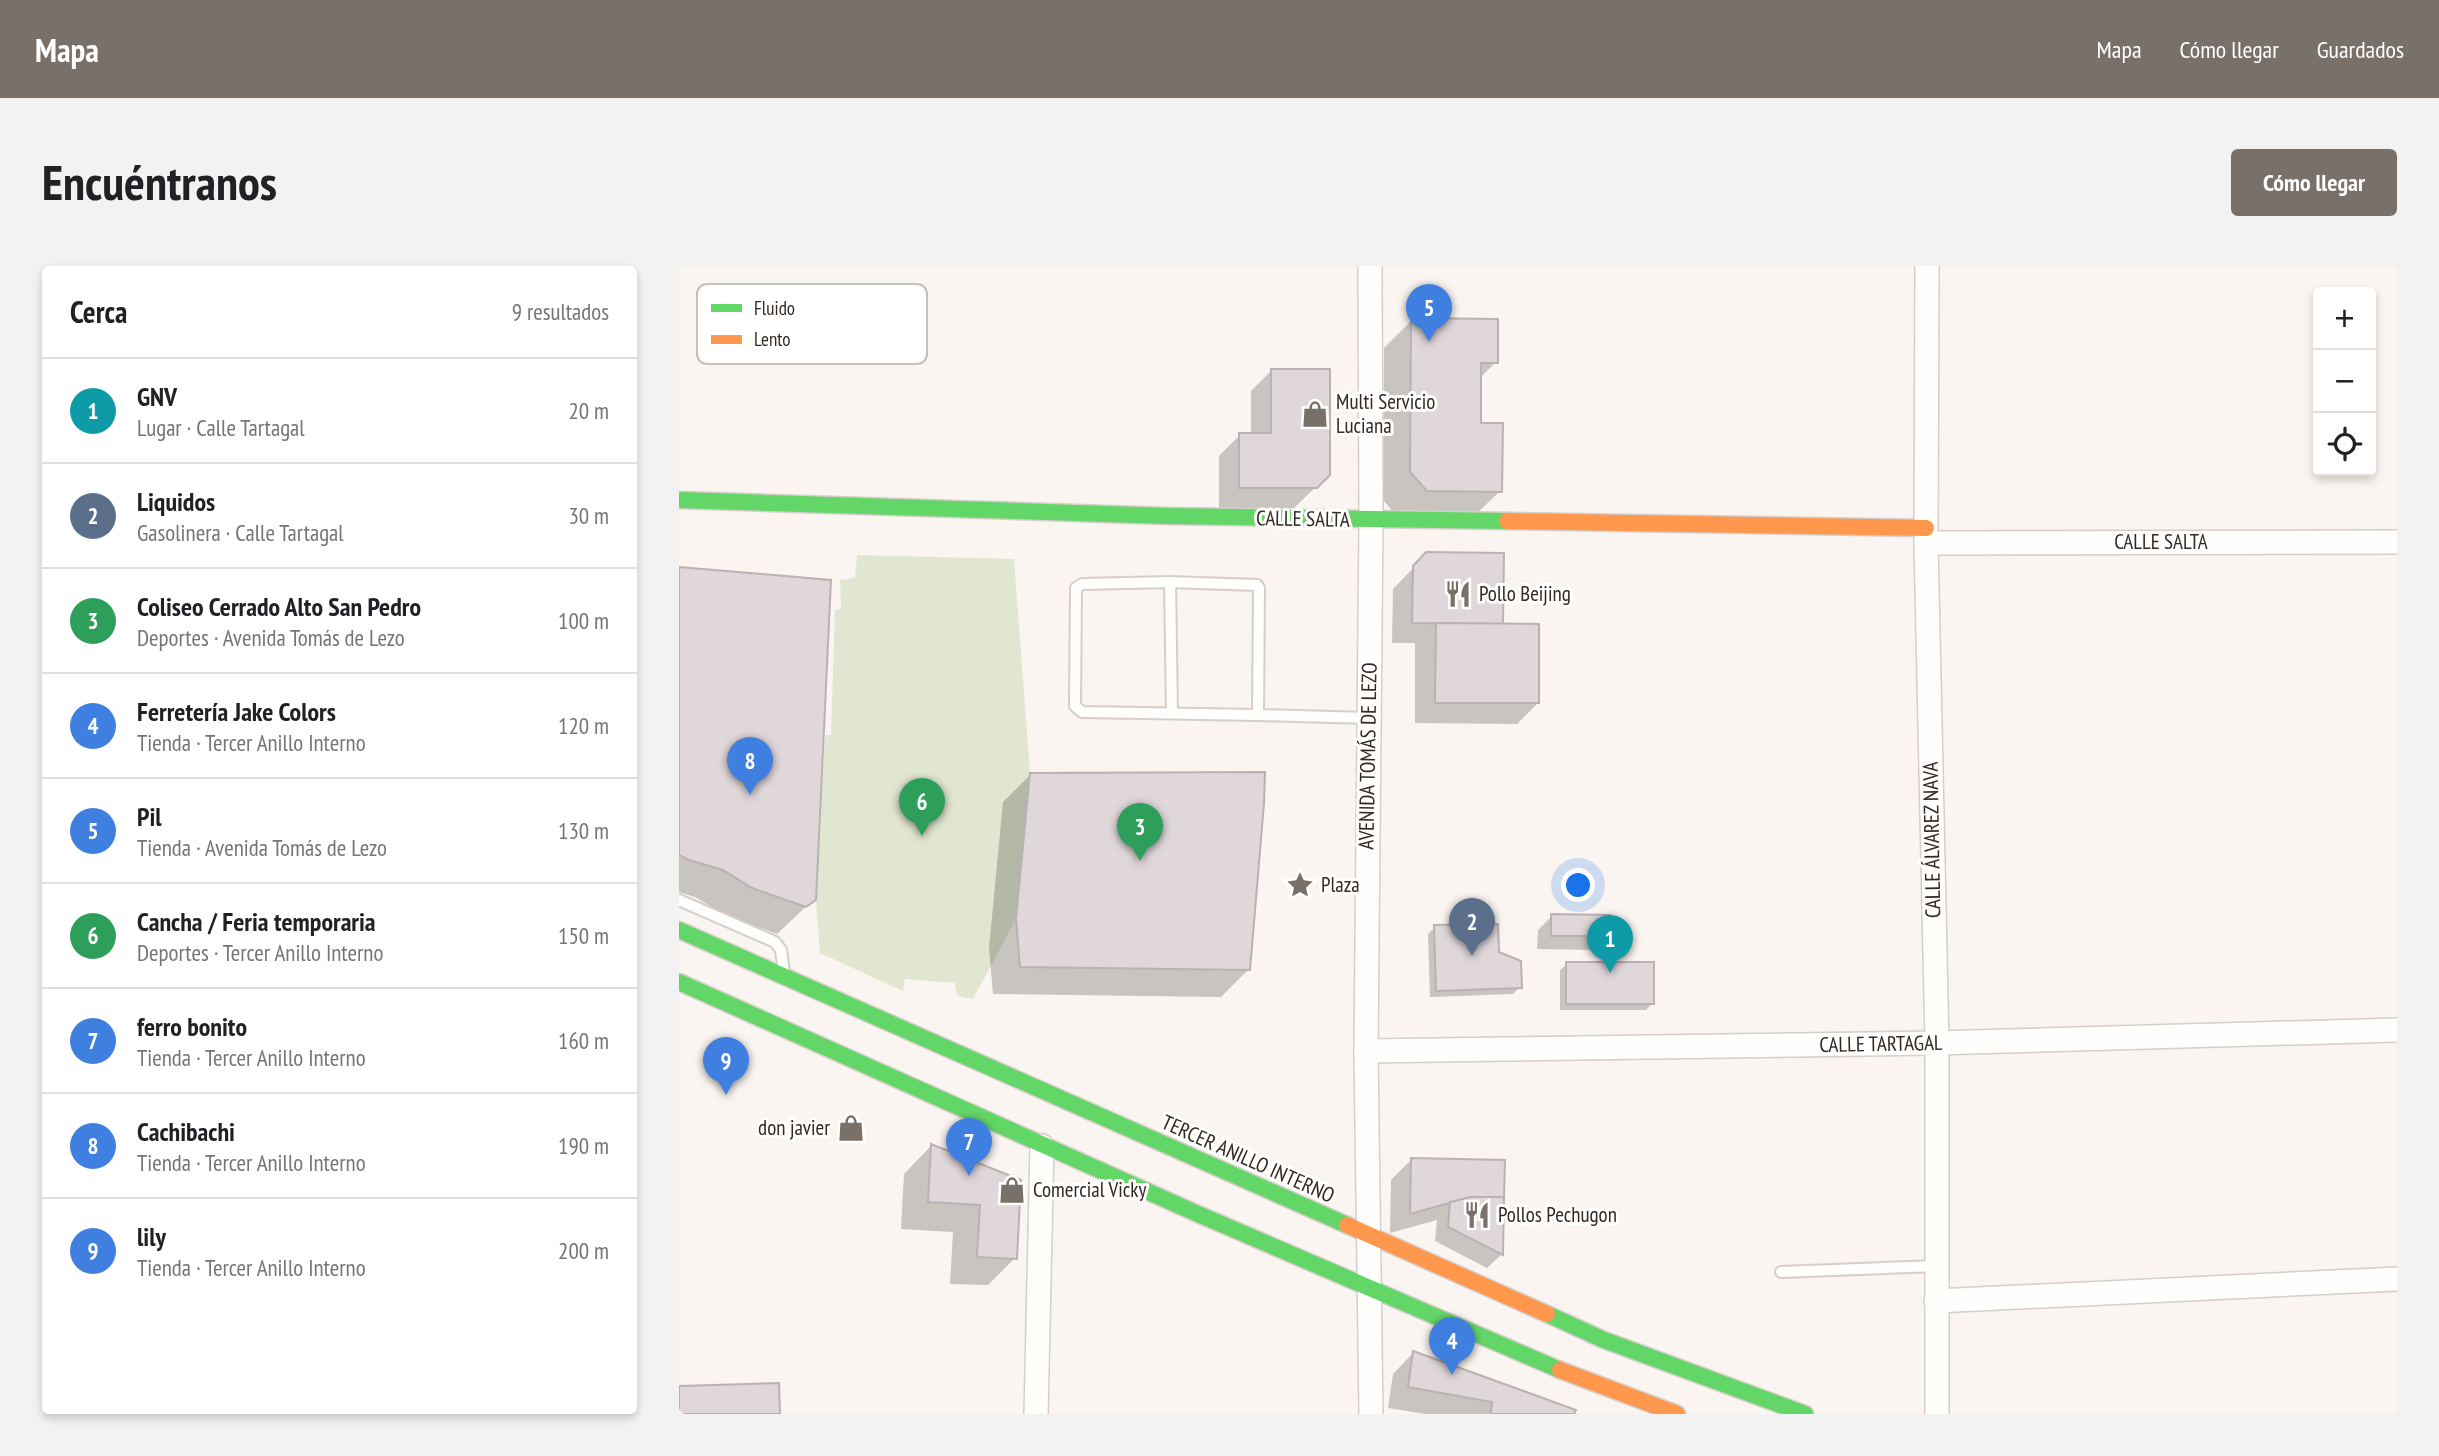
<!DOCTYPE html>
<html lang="es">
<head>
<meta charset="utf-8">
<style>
	body { margin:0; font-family:"PT Sans Narrow",sans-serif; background:#f2f2f2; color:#202124 }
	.controls { position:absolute; right:21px; top:21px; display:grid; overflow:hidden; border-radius:7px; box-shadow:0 4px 10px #0003 }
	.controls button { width:63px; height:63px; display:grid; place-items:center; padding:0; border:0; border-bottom:2px solid #e0e0e0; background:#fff; color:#202124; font:35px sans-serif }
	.you { position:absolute; left:900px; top:620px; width:24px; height:24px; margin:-18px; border:5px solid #fff; border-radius:50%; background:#1a73e8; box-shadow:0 0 0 10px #1a73e833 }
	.badge { display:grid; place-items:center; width:46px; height:46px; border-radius:50%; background:#797069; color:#fff; font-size:23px; font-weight:700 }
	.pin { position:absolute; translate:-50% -58px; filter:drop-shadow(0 2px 4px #0008) }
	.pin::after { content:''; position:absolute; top:37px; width:24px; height:21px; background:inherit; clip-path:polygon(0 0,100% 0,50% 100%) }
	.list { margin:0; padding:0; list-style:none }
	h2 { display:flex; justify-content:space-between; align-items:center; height:91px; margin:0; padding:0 28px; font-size:30px }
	h2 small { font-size:23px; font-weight:400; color:#757577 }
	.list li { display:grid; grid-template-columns:46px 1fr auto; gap:21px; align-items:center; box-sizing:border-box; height:105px; padding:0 28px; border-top:2px solid #e0e0e0 }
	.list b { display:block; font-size:26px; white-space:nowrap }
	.list p { margin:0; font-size:23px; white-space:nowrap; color:#757577 }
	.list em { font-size:23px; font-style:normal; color:#757577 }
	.icon { flex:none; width:38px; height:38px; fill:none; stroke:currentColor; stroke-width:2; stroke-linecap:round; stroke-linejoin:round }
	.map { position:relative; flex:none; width:1718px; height:1148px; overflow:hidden; border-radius:7px }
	header { display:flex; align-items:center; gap:42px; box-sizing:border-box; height:98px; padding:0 35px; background:#797069; color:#fff }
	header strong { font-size:33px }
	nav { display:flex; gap:38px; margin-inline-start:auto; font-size:24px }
	.intro { display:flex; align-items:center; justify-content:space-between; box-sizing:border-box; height:168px; padding:0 42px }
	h1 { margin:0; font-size:49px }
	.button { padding:18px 32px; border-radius:7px; background:#797069; color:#fff; font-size:24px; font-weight:700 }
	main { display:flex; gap:42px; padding:0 42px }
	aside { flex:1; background:#fff; border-radius:7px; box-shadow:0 4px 10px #0003 }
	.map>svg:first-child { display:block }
	.green { fill:#e1e6d0 }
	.shadow { fill:#0003 }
	.building { fill:#e0d7da; stroke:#b9b2b4; stroke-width:2 }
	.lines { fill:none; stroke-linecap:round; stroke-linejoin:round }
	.lane-casing { stroke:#d6cec8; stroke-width:14 }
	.street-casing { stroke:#d6cec8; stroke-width:26 }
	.fast-casing { stroke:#d6cec8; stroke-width:19 }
	.slow-casing { stroke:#d6cec8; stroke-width:19 }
	.lane { stroke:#fefefd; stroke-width:10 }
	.street { stroke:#fefefd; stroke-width:23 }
	.fast { stroke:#63d668; stroke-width:16 }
	.slow { stroke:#ff974d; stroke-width:16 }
	.labels { text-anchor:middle; stroke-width:6; stroke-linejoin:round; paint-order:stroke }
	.poi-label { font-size:21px; fill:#332921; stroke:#fff; text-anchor:start }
	.street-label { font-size:21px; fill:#332921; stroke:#fff }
	.key { fill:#fff; stroke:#c2bfbc; stroke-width:2 }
	.key-label { font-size:19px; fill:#332921 }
</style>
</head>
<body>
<header>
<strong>Mapa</strong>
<nav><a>Mapa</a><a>Cómo llegar</a><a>Guardados</a></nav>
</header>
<div class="intro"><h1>Encuéntranos</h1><a class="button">Cómo llegar</a></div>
<main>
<aside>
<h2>Cerca<small>9 resultados</small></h2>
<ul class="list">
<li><span class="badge" style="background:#0f9aa8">1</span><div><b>GNV</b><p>Lugar · Calle Tartagal</p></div><em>20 m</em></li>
<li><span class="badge" style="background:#5c6f8a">2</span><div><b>Liquidos</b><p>Gasolinera · Calle Tartagal</p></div><em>30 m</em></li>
<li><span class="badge" style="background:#2e9e5b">3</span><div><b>Coliseo Cerrado Alto San Pedro</b><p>Deportes · Avenida Tomás de Lezo</p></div><em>100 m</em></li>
<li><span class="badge" style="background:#3f7fe0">4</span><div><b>Ferretería Jake Colors</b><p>Tienda · Tercer Anillo Interno</p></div><em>120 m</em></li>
<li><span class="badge" style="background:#3f7fe0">5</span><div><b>Pil</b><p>Tienda · Avenida Tomás de Lezo</p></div><em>130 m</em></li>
<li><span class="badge" style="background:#2e9e5b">6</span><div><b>Cancha / Feria temporaria</b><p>Deportes · Tercer Anillo Interno</p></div><em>150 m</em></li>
<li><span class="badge" style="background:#3f7fe0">7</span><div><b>ferro bonito</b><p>Tienda · Tercer Anillo Interno</p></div><em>160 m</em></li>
<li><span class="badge" style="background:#3f7fe0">8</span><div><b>Cachibachi</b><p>Tienda · Tercer Anillo Interno</p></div><em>190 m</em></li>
<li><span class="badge" style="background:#3f7fe0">9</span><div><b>lily</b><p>Tienda · Tercer Anillo Interno</p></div><em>200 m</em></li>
</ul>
</aside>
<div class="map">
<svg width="1718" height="1148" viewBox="0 0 1718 1148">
	<rect width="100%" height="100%" fill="#faf5f0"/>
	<!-- green -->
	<polygon class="green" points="178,289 335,293 351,507 337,653 294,733 278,730 276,717 226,713 224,725 141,687 137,634 146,469 152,469 156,344 162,343 161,314 176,312"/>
	<!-- shadow -->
	<g class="shadow">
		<polygon points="733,54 817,96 800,113 800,158 821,225 793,252 720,252 704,234 705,82"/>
		<polygon points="593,104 649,209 615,242 540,242 540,190 561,169 572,169 572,125"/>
		<polygon points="748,288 859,437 838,458 736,457 736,377 713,377 714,323"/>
		<polygon points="0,302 135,633 98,668 46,649 16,631 0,626"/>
		<polygon points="352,508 570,703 542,731 314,728 310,682 324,536"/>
		<polygon points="873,650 929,670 915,684 858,683 859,664"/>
		<polygon points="756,661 818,687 841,721 834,728 751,731 749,668"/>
		<polygon points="888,698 974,737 967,744 881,744 881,704"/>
		<polygon points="252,880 340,916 336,992 309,1019 271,1018 274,966 222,963 225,908"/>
		<polygon points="733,893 824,896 822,989 808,1002 756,975 758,954 711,967 712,914"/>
		<polygon points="734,1087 892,1148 746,1148 709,1142 714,1108"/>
	</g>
	<!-- building -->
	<g class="building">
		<polygon points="732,52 819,53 819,97 802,97 802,157 824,157 823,226 748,225 731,206"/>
		<polygon points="592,103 651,103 651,209 638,222 560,222 560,167 592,167"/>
		<polygon points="747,286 825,287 824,358 733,357 734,300"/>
		<polygon points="0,301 152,314 137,634 127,641 73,622 44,604 10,594 0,589"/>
		<polygon points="757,357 860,358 860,437 756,437"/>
		<polygon points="586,506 585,537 571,704 341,701 337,653 351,507"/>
		<polygon points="872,648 931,649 930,670 872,670"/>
		<polygon points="819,658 820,686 842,695 843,722 757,725 755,659"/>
		<rect x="887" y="696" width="88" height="42"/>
		<polygon points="252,878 342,914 338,993 298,991 301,939 249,936"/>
		<polygon points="732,892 826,894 825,931 792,931 731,948"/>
		<polygon points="792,931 825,931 824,989 769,961 771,936"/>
		<polygon points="734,1085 897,1144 895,1148 812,1148 813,1136 729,1121"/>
		<polygon points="100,1117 101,1148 0,1148 0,1120"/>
	</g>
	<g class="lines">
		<defs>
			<g id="lane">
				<polygon points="491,316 578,319 580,322 579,449 403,446 396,440 397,322 403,318"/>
				<polyline points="491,316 493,447"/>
				<polyline points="579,449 690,452"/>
				<polyline points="0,634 96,676 102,684 105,706"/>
				<polyline points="1102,1006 1257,1000"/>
			</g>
			<g id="street">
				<polyline points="691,0 692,254 687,785 692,1148"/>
				<polyline points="1248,0 1247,277 1258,777 1258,1148"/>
				<polyline points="1247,277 1718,276"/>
				<polyline points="687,785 1258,777 1718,764"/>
				<polyline points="1257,1035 1718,1013"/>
				<polyline points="357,1148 363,880"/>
			</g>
			<g id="fast">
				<polyline points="0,234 489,250 828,255"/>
				<polyline points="0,664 668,959"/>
				<polyline points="0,716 519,948 881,1104"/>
				<polyline points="868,1048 925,1074 1126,1148"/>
			</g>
			<g id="slow">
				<polyline points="828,255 1247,262"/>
				<polyline points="668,959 868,1048"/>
				<polyline points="881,1104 998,1148"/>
			</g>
		</defs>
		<!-- lane casing -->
		<use href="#lane" class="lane-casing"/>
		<!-- street casing -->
		<use href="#street" class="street-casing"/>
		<!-- fast casing -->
		<use href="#fast" class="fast-casing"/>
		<!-- slow casing -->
		<use href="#slow" class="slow-casing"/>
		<!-- lane -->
		<use href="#lane" class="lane"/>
		<!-- street -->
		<use href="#street" class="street"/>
		<!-- fast -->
		<use href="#fast" class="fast"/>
		<!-- slow -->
		<use href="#slow" class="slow"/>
	</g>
	<!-- icons -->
	<defs>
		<symbol id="shop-bare" viewBox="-9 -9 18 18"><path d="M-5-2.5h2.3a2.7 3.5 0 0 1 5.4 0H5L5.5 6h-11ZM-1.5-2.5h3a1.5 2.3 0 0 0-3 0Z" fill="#797069" stroke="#fff" stroke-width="2.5" paint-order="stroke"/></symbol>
		<symbol id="restaurant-bare" viewBox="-9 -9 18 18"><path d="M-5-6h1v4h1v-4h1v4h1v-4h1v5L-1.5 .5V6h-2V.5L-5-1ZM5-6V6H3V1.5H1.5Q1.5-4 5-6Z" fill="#797069" stroke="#fff" stroke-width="2.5" paint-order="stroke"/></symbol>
		<symbol id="sight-bare" viewBox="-9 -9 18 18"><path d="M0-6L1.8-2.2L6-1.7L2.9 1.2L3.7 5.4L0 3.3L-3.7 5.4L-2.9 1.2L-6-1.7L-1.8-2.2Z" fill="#797069" stroke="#fff" stroke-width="2.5" paint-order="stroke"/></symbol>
	</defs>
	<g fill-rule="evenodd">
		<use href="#shop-bare" x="617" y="129" width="38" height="38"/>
		<use href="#restaurant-bare" x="760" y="309" width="38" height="38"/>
		<use href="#sight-bare" x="602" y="600" width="38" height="38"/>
		<use href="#shop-bare" x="153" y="843" width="38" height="38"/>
		<use href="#shop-bare" x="314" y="905" width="38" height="38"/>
		<use href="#restaurant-bare" x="779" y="930" width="38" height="38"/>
	</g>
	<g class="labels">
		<!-- poi labels -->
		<g class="poi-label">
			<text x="657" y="143">Multi Servicio<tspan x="657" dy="24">Luciana</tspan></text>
			<text x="800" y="335">Pollo Beijing</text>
			<text x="642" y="626">Plaza</text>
			<text x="151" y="869" text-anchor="end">don javier</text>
			<text x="354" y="931">Comercial Vicky</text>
			<text x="819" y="956">Pollos Pechugon</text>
		</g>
		<!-- street labels -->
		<g class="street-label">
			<text transform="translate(624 253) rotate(1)" y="7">CALLE SALTA</text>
			<text x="1482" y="283">CALLE SALTA</text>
			<text transform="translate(689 490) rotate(-89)" y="7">AVENIDA TOMÁS DE LEZO</text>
			<text transform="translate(1253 574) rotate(-91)" y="7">CALLE ÁLVAREZ NAVA</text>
			<text transform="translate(1202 778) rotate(-1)" y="7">CALLE TARTAGAL</text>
			<text transform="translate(569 893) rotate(24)" y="7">TERCER ANILLO INTERNO</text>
		</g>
	</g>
	<!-- legend -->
	<rect x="18" y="18" width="230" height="80" rx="10" class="key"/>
	<rect x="32" y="38" width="31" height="8" fill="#63d668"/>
	<rect x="32" y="69" width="31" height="9" fill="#ff974d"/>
	<g class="key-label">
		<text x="75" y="49">Fluido</text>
		<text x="75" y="80">Lento</text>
	</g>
</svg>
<div class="controls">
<button>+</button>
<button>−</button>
<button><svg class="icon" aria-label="locate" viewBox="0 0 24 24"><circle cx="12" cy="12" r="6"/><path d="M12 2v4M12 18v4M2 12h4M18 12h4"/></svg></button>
</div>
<div class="you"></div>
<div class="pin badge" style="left:931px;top:707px;background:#0f9aa8">1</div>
<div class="pin badge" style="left:793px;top:690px;background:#5c6f8a">2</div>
<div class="pin badge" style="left:461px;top:595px;background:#2e9e5b">3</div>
<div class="pin badge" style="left:773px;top:1109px;background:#3f7fe0">4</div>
<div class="pin badge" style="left:750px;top:76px;background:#3f7fe0">5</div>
<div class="pin badge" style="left:243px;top:570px;background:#2e9e5b">6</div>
<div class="pin badge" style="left:290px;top:910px;background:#3f7fe0">7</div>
<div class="pin badge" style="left:71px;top:529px;background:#3f7fe0">8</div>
<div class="pin badge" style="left:47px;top:829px;background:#3f7fe0">9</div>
</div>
</main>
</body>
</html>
